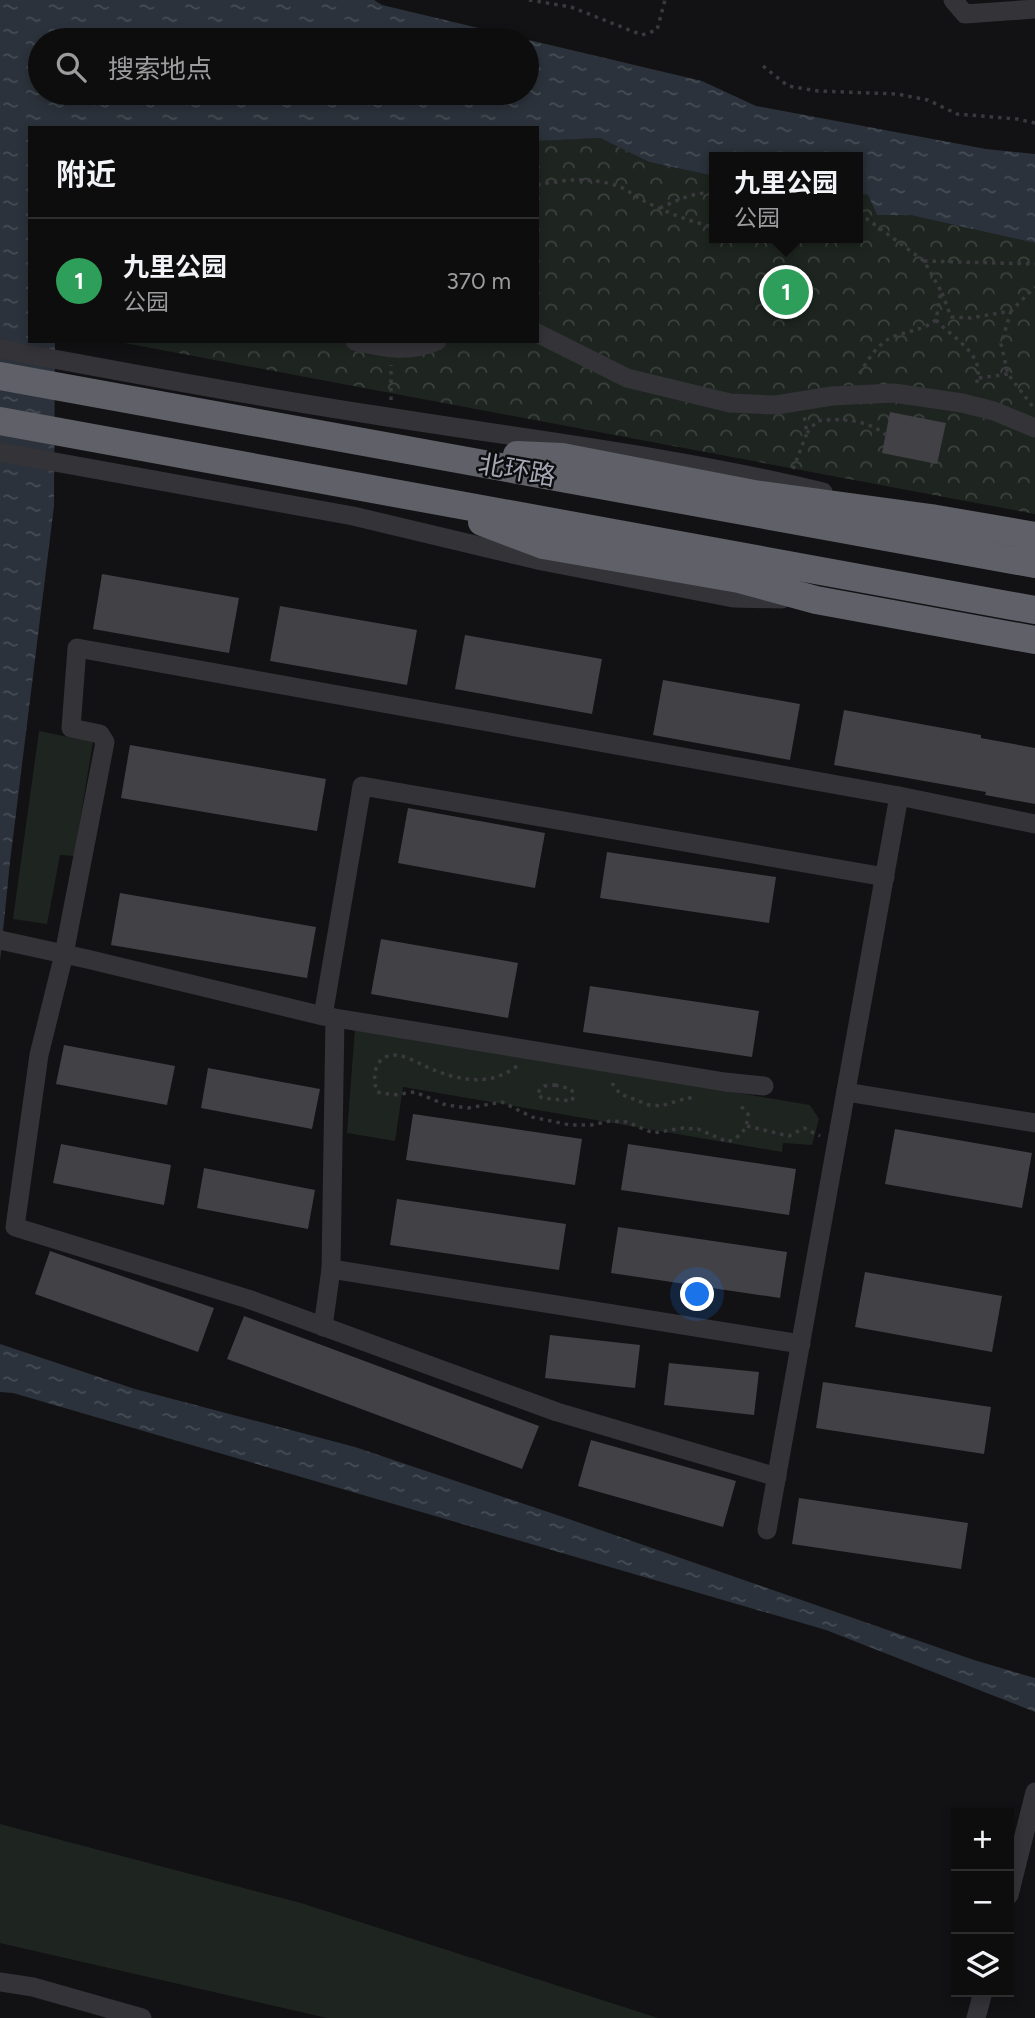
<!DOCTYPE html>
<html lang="zh">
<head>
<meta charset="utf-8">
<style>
	body { margin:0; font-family:Figtree,"Noto Sans SC",sans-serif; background:#171617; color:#f1f3f6 }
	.controls { position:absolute; right:21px; bottom:21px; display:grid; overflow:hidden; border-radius:0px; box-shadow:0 4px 10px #0003 }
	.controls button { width:63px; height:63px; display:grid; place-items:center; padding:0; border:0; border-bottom:2px solid #2e2d2e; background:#0e0d0e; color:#f1f3f6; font:35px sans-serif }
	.you { position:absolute; left:698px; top:1295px; width:24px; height:24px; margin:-18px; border:5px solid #fff; border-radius:50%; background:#1a73e8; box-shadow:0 0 0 10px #1a73e833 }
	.badge { display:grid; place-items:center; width:46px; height:46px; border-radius:50%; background:#e7c735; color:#fff; font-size:23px; font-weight:700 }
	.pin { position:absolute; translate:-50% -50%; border:4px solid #fff; box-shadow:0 2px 7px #0006 }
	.popup { position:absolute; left:709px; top:152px; width:154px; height:91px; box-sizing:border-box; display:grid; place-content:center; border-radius:0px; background:#0e0d0e; filter:drop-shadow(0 2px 5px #0005); font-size:23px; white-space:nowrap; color:#9b9c9e }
	.popup b { font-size:26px; color:#f1f3f6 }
	.popup::after { content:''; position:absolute; left:50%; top:100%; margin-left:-14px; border:14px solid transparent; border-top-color:#0e0d0e }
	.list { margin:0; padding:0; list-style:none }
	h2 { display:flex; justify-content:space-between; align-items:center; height:91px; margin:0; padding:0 28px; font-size:30px }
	h2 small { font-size:23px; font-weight:400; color:#9b9c9e }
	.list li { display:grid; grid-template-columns:46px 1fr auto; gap:21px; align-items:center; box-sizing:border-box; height:126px; padding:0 28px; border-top:2px solid #2e2d2e }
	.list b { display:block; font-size:26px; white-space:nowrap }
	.list p { margin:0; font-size:23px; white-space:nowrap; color:#9b9c9e }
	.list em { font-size:23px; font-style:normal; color:#9b9c9e }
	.icon { flex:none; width:38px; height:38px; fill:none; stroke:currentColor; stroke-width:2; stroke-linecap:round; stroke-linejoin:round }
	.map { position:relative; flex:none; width:1035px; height:2018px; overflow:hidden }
	.search { position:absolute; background:#0e0d0e; box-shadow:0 4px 10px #0003; left:28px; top:28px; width:511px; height:77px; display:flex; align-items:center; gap:18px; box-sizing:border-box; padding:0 24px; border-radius:38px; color:#9b9c9e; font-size:26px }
	.panel { position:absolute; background:#0e0d0e; box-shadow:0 4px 10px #0003; left:28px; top:126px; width:511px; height:217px; border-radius:0px }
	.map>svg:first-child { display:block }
	.grass { fill:#1e2520 }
	.park { fill:url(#park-crowns) }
	.water { fill:url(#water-ripples); fill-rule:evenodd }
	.building { fill:#414146 }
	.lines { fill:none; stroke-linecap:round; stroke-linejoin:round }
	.path { stroke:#39393e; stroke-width:3.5; stroke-dasharray:3.5 5; stroke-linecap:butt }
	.minor { stroke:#333338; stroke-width:19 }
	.highway { stroke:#5f6068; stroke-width:28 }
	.labels { text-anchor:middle; stroke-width:5; stroke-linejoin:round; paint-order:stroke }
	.street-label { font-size:26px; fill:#a3a6b3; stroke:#0d0c0e }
</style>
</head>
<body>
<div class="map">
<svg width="1035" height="2018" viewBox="0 0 1035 2018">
	<defs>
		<pattern id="park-crowns" width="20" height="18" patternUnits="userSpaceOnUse" patternTransform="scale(1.75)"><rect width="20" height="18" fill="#1e2520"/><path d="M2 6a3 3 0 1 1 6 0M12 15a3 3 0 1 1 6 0" fill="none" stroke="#3c423e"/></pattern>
		<pattern id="water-ripples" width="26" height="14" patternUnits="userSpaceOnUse" patternTransform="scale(1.75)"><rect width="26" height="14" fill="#2c323b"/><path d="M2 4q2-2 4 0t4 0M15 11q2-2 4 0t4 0" fill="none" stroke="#474d55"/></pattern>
	</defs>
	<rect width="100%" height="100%" fill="#121113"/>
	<!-- grass -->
	<g class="grass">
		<polygon points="39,731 93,742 74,856 60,855 47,924 13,919"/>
		<polygon points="355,1028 810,1105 819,1119 812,1145 783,1143 782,1152 403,1087 395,1141 347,1133"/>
		<polygon points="0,1824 301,1903 658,2018 327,2018 0,1943"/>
	</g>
	<!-- park -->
	<polygon class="park" points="600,138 649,162 714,176 714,238 858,238 858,193 868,195 877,215 910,215 1035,243 1035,514 114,341 537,341 537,141"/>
	<!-- water -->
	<g class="water">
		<path d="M0 0H374L382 5 702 81 756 106 986 149 1035 154V243L910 215H877L868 195 858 193V157H714V176L649 162 600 138 537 141V128H30V341H55L54 506 10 862 0 961ZM40 40H527V93H40Z"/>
		<polygon points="0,1344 135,1389 355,1447 563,1517 974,1660 1035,1678 1035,1712 826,1630 13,1393 0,1392"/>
	</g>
	<!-- building -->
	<g class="building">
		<polygon points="890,412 946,423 937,464 882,453"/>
		<polygon points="102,574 239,598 229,653 93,629"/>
		<polygon points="280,606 417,630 407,685 270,661"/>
		<polygon points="465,635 602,659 592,714 455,689"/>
		<polygon points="663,680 800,704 790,760 653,735"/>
		<polygon points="844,710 981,735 981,738 1035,748 1035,804 985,795 986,792 834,765"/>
		<polygon points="130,745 326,779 317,831 121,798"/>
		<polygon points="408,808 545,833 535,888 398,863"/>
		<polygon points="607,852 776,877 769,923 600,898"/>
		<polygon points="120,893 316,927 307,978 111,945"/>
		<polygon points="381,939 518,963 508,1018 371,994"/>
		<polygon points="590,986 759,1011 752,1057 583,1032"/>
		<polygon points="64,1045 175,1066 167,1105 56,1084"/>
		<polygon points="208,1068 320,1089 312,1129 201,1108"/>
		<polygon points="413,1114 582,1139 575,1185 406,1160"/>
		<polygon points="895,1129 1032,1153 1022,1208 885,1184"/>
		<polygon points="61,1144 171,1165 164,1205 53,1183"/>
		<polygon points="628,1144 796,1169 789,1215 621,1190"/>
		<polygon points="204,1168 315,1190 308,1229 197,1208"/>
		<polygon points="397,1199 566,1224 559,1270 390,1245"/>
		<polygon points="618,1227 787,1252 780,1298 611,1273"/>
		<polygon points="50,1251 214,1308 198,1352 35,1294"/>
		<polygon points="865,1272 1002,1296 992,1352 855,1327"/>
		<polygon points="244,1316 539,1426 522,1469 227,1359"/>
		<polygon points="550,1335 640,1345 635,1388 545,1378"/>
		<polygon points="669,1363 759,1372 754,1415 664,1405"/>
		<polygon points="823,1382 991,1407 984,1454 816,1428"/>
		<polygon points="591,1440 736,1481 723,1527 578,1486"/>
		<polygon points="799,1498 968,1523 961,1569 792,1544"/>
	</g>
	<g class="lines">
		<!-- path -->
		<g class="path">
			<polyline points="529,0 571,7 642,35 657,30 665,0"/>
			<polyline points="763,66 788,86 818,91 897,94 928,100 957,114 1017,119 1035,123"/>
			<path d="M537 185C565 179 591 177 618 186 627 189 634 196 642 200 664 211 690 222 714 227"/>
			<path d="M660 208C676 201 697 190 714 194"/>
			<path d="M858 215 867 219 924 261 941 291 936 320C921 331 911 330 895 336 879 341 865 363 858 377"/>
			<polyline points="924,261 1035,264"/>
			<polyline points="942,293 951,317 971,318 1011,311 1035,287"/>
			<polyline points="1011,311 1001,344 1008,374 1033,407"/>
			<path d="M936 320C954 340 989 355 975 387"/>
			<polyline points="979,378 1008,374"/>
			<polyline points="391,400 391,365"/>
			<path d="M807 433 817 421C841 418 866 419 886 435"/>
			<polyline points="793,469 807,433 804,416"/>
			<path d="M517 1066C489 1088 455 1080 425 1066 416 1062 405 1055 394 1055 374 1056 372 1077 377 1092L394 1095 415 1092 446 1105 468 1108 502 1102 532 1117 570 1125H591L610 1121 627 1122 653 1133 683 1128 698 1129 728 1142C742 1135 747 1130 748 1114L738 1103"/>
			<polyline points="612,1083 620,1094 649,1105 661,1106 687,1098 696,1098"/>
			<polygon points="555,1085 571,1089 574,1094 572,1101 542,1098 537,1093 544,1086"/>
			<polyline points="747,1126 789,1136 804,1128 820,1136"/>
		</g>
		<!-- minor -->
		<g class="minor">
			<polyline points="953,0 965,14 1035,9"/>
			<polyline points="537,333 627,378 730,403 776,405 832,396 894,393 962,403 994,411 1035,428"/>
			<path d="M355 341C384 348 409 353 437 341"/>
			<path d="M0 349C125 372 250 396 375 415 525 439 675 456 823 492"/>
			<polyline points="0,452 353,516 542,561 733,598 782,599"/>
			<polyline points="0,940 87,959 323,1016 725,1082 764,1086"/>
			<polyline points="323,1016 362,786 885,877"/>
			<polyline points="846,1092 1035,1123"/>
			<polyline points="331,1269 801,1344"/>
			<polyline points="323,1327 331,1269 335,1018"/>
			<polyline points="777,1477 557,1412 248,1299 15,1227 39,1055 64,954 105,742 100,734 71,728 77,648 899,796 1035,824"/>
			<polyline points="767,1530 899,796"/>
			<polyline points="1009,1895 1035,1792"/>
			<polyline points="0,1982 33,1987 142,2018"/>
			<polyline points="976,2018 983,1992"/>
		</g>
		<!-- highway -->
		<g class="highway">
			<polyline points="0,376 1035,564"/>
			<polyline points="0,421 1035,610"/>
			<polyline points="517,455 562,457 754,494 931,518 1035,536"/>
			<polyline points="482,522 543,545 739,579 816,600 1035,640"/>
		</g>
	</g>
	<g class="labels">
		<!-- street labels -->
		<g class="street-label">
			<text transform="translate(517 470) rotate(10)" y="9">北环路</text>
		</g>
	</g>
</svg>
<div class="controls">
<button>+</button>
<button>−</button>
<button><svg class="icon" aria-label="layers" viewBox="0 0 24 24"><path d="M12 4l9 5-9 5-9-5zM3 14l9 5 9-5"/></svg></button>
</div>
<div class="you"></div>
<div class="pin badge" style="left:786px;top:292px;background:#2e9e5b">1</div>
<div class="popup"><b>九里公园</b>公园</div>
<div class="search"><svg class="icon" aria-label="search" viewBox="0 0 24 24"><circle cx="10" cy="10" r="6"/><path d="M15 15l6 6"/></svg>搜索地点</div>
<section class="panel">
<h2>附近<small></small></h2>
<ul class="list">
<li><span class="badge" style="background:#2e9e5b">1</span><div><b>九里公园</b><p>公园</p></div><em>370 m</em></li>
</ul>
</section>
</div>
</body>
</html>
